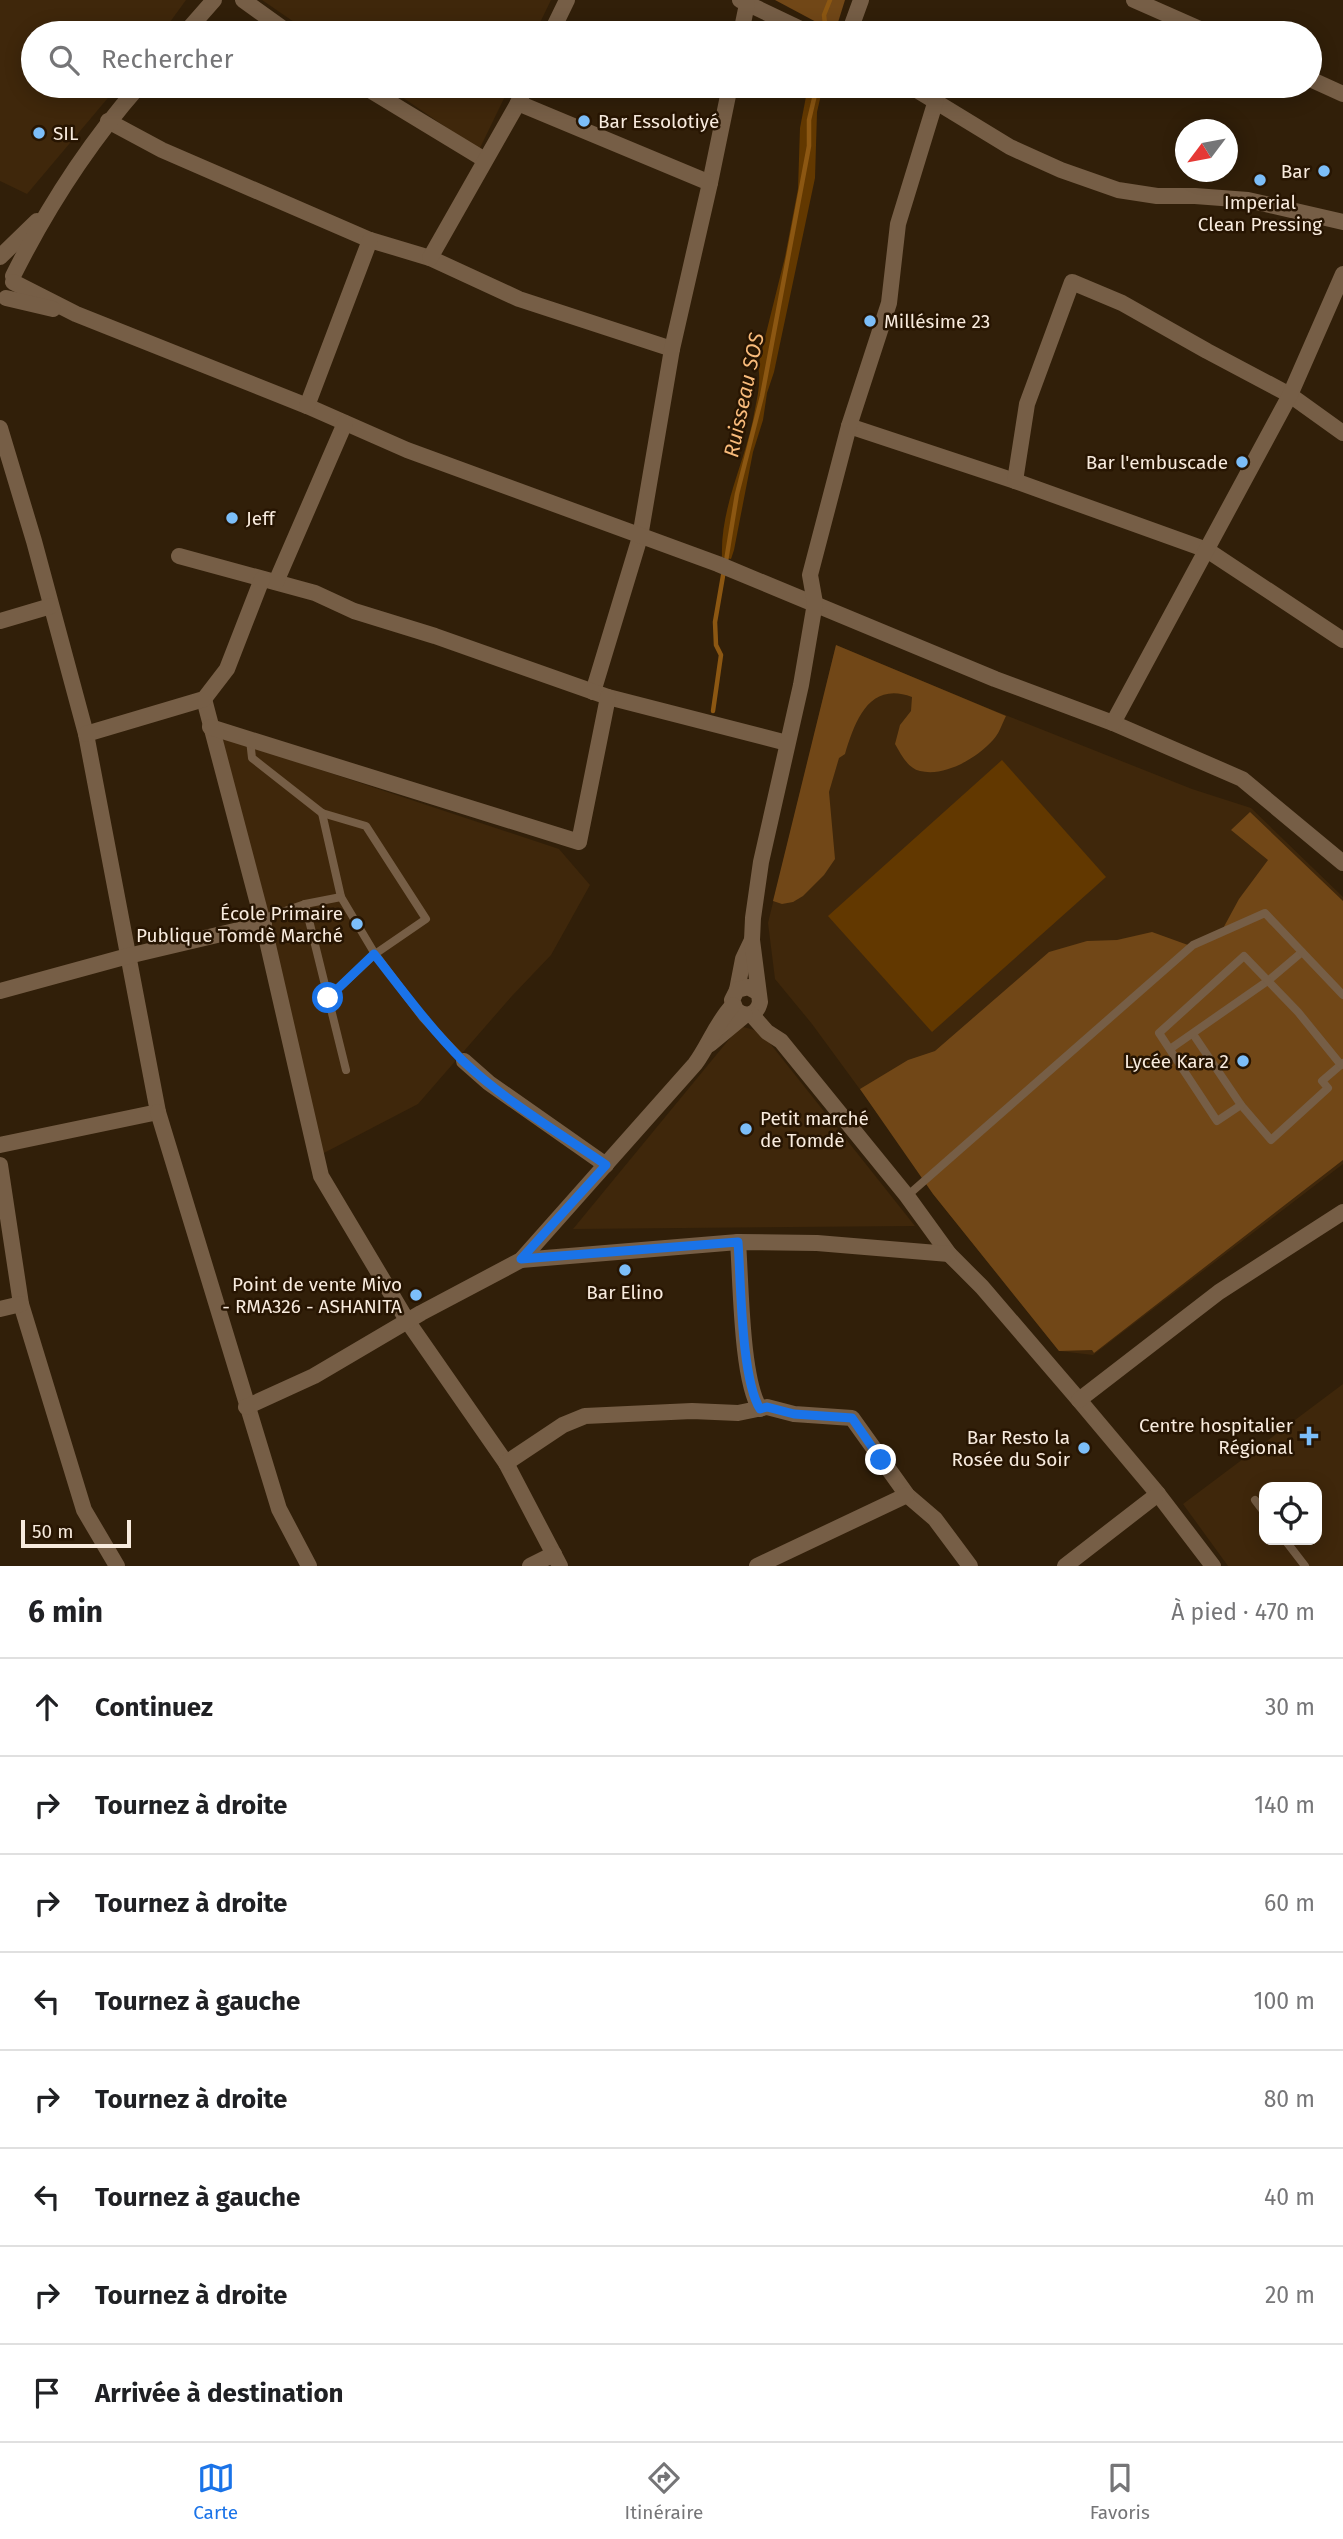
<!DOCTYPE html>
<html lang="fr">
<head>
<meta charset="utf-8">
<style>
	body { margin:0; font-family:"Fira Sans",sans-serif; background:#f6f6f6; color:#202124 }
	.controls { position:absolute; right:21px; bottom:21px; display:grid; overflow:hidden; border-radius:14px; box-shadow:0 4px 18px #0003 }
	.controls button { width:63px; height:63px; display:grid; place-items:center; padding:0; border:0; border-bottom:2px solid #e0e0e0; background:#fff; color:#202124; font:35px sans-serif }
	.compass { position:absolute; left:1175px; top:119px; width:63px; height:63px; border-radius:50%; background:#fff; box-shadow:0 4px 18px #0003; rotate:238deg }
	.scale { position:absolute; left:21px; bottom:18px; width:110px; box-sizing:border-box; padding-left:7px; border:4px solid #f8ebde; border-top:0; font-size:19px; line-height:24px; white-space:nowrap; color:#f8ebde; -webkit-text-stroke:5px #271502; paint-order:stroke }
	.stop { position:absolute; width:21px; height:21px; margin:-16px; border:5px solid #1a73e8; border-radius:50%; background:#fff }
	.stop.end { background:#1a73e8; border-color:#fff; box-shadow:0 2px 7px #0008 }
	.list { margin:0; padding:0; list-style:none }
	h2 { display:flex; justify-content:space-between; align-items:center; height:91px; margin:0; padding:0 28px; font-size:30px }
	h2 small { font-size:23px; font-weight:400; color:#757577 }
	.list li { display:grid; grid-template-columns:46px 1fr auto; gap:21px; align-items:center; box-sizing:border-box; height:98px; padding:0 28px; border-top:2px solid #e0e0e0 }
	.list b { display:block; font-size:26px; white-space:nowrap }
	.list em { font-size:23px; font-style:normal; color:#757577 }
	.icon { flex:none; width:38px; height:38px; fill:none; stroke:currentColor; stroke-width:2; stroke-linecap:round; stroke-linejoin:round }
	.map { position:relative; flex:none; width:1343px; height:1566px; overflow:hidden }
	.search { position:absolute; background:#fff; box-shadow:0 4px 18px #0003; left:21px; right:21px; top:21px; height:77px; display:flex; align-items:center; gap:18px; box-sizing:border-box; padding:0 24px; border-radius:38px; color:#757577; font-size:26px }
	.sheet { height:875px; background:#fff }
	nav { display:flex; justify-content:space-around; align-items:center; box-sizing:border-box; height:98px; border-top:2px solid #e0e0e0; background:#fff; font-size:19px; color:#757577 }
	nav a { display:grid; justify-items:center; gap:4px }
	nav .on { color:#1a73e8 }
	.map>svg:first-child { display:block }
	.built { fill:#3f270b; fill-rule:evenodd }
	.green { fill:#623800 }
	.forest { fill:#714717 }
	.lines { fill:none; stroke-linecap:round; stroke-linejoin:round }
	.stream { stroke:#8c5712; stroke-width:4.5 }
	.service { stroke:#765e46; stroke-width:8 }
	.minor { stroke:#765e46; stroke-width:16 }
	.route { stroke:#1a73e8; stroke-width:9 }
	.poi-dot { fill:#7cbef9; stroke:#271502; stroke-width:2.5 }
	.labels { text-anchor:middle; stroke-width:5; stroke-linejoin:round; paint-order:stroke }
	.poi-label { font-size:19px; fill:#f8ebde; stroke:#271502; text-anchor:end }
	.water-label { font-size:21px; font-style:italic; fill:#f9bb7b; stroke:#271502 }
</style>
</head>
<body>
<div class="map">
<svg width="1343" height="1566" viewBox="0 0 1343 1566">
	<rect width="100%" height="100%" fill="#311f09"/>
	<!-- built -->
	<g class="built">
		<polygon points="0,0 186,0 162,33 33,33 33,86 118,86 27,194 0,181"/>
		<polygon points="262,0 551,0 535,33 310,33"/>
		<polygon points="386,86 510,86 479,150"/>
		<polygon points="836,645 985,707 1192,789 1251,808 1343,897 1343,1164 1093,1355 1059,1351 933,1194 889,1129 812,1024 775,979 768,923"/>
		<polygon points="222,737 559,849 590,885 551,955 511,997 418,1104 322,1154"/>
		<polygon points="740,1026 761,1032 915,1226 573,1229"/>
		<path d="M1343 1384V1566H1228L1183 1504ZM1264 1487H1317V1540H1264Z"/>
	</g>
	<!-- green -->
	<g class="green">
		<path d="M808 86H823L817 112 815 178 774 372 767 393 763 420 753 452 734 550 731 559 722 557C720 505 747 459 755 409 758 394 761 381 758 366L785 257 798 189 800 128Z"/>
		<polygon points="1002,760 1106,877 932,1032 828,916"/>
	</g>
	<!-- forest -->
	<g class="forest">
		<polygon points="775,0 845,0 835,32"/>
		<path d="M836 645 1006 716C1002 724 999 734 993 740 977 758 945 777 920 771 907 768 901 754 895 744L900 725 911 711 912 697C869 681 855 721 845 754L839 758 829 792 835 859 824 875 803 896 793 902 782 904 773 901Z"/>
		<polygon points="1250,812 1343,901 1343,1160 1094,1353 1092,1350 1059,1351 933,1194 860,1089 908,1060 935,1051 1049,952 1087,941 1117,940 1152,932 1188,945 1220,934 1239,899 1268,860 1231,830"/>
	</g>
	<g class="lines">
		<!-- stream -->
		<g class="stream">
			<polyline points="826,33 824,15 830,0"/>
			<polyline points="726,561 737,494 762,396 809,146 809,120 817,86"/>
			<polyline points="713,711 721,655 716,645 715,622 724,570"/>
		</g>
		<!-- service -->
		<g class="service">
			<polyline points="250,740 252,758 322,813 366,826 426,919 375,954 328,998"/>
			<polyline points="322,813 341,897 375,954 423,1018 464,1061"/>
			<polyline points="305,904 346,1070"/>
			<polyline points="262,919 305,904 341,897"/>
			<polyline points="1193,1034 1241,1105 1271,1140 1328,1088 1322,1081 1343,1063"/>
			<polyline points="1170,1049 1269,980 1302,952"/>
			<polyline points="1241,1105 1217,1121 1159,1033 1244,956 1298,1012 1341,1065"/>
			<polyline points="907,1196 1193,945 1265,913 1343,995"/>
			<polyline points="1255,1500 1264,1512"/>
			<polyline points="1285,1540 1305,1566"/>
		</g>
		<!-- minor -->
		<g class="minor">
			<polyline points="243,0 289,33"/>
			<polyline points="740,0 809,33"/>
			<polyline points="1134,0 1209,33"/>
			<polyline points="185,33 214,0"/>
			<polyline points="551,33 567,0"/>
			<polyline points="741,33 747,4"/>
			<polyline points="849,33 861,0"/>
			<polyline points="1310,79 1343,94"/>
			<polyline points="363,86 485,160"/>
			<polyline points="910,86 1010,147 1061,170 1118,190 1157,196 1195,196 1248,200 1343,222"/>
			<polyline points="518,103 526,86"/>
			<polyline points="108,121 162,150 370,240 430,258 519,299 672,349"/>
			<polyline points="710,183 730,86"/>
			<polyline points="0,257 37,221"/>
			<polyline points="430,258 518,103 710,183 672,349 640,537 593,692"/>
			<path d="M13 276C47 208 89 143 139 86"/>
			<polyline points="13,282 76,314 307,406 407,450 718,564 995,679 1113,723 1242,779 1343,863"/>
			<polyline points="6,298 53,309"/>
			<polyline points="307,406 370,240"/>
			<polyline points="849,426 1015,481"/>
			<polyline points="0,428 34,541 86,734 158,1112 0,1145"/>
			<polyline points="1343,433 1290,395 1207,351 1122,303 1072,282 1027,404 1015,481 1207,550 1343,640"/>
			<polyline points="179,556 315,593 354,611 435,636 608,697 787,743"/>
			<polyline points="276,582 345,423"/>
			<polyline points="0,621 51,606"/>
			<polyline points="204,699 262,919 321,1176 408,1322 506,1463 560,1566"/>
			<polyline points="1113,723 1290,395 1343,274"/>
			<polyline points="210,727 579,842 608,697"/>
			<polyline points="86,734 204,699 227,669 262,579"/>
			<polyline points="737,990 743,959 752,940"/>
			<polyline points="0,991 128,956 264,924"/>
			<path d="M757 992 748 987 737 990 732 1000 736 1010C746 1018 757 1015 760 1002L752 940 753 918 761 862 801 685 815 603 810 575 849 426 889 303 898 224 936 100"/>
			<polyline points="751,1014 767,1032 781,1041 907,1196 949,1254 982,1287 1079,1400 1158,1494 1213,1566"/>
			<polyline points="710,1044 745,1015"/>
			<polyline points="464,1061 489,1083 606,1165"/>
			<polyline points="158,1112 279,1509 309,1566"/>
			<polyline points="0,1165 21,1304 84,1510 117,1566"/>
			<path d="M738 1242C741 1282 741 1379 760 1409"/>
			<polyline points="521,1260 738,1242 817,1243 949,1254"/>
			<polyline points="0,1309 21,1304"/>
			<polyline points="1079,1400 1219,1292 1343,1212"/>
			<path d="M246 1407 314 1376 421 1313 521 1260 695 1064C709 1045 716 1023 733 1005"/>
			<polyline points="506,1463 563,1425 585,1416 692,1411 738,1413 767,1407 794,1414 852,1418 907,1495 935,1519 970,1566"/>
			<polyline points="530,1566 554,1554"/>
			<polyline points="757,1566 907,1495"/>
			<polyline points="1065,1566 1158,1494"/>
		</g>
	</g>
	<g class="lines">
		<!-- route -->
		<path class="route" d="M328 998 374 954C403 991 430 1028 463 1061 505 1101 558 1132 606 1165L521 1259 738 1242C741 1282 741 1378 760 1409L767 1407 794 1414 852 1418 881 1460"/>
	</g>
	<!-- markers -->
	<g class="poi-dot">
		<circle cx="584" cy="121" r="7"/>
		<circle cx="39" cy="133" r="7"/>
		<circle cx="1324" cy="171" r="7"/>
		<circle cx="1260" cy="180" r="7"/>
		<circle cx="870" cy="321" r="7"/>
		<circle cx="1242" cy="462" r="7"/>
		<circle cx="232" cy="518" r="7"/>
		<circle cx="357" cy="924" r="7"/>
		<circle cx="1243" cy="1061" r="7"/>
		<circle cx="746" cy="1129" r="7"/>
		<circle cx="625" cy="1270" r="7"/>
		<circle cx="416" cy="1295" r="7"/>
		<path d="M1305.5 1425.5h7v7h7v7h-7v7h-7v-7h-7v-7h7z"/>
		<circle cx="1084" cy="1448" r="7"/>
	</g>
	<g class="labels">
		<!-- poi labels -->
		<g class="poi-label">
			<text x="598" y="128" text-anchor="start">Bar Essolotiyé</text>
			<text x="53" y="140" text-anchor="start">SIL</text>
			<text x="1310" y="178">Bar</text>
			<text x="1260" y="209" text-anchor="middle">Imperial<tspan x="1260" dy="22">Clean Pressing</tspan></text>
			<text x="884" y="328" text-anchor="start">Millésime 23</text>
			<text x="1228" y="469">Bar l'embuscade</text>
			<text x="246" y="525" text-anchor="start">Jeff</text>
			<text x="343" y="920">École Primaire<tspan x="343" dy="22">Publique Tomdè Marché</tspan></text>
			<text x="1229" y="1068">Lycée Kara 2</text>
			<text x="760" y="1125" text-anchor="start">Petit marché<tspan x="760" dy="22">de Tomdè</tspan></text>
			<text x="402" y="1291">Point de vente Mivo<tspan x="402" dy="22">- RMA326 - ASHANITA</tspan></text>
			<text x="625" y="1299" text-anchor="middle">Bar Elino</text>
			<text x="1293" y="1432">Centre hospitalier<tspan x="1293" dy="22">Régional</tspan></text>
			<text x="1070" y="1444">Bar Resto la<tspan x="1070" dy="22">Rosée du Soir</tspan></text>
		</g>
		<!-- water labels -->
		<g class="water-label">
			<text transform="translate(744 395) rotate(-78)" y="7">Ruisseau SOS</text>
		</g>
	</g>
</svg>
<div class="controls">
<button><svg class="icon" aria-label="locate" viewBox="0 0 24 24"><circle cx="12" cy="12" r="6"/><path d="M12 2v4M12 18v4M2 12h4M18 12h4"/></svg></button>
</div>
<svg class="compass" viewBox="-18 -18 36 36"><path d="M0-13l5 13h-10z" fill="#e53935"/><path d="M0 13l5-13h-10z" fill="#757577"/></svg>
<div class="scale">50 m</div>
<div class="stop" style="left:328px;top:998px"></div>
<div class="stop end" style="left:881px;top:1460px"></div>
<div class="search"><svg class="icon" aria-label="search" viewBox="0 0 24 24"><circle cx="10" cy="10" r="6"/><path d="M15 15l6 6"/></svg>Rechercher</div>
</div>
<section class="sheet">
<h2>6 min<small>À pied · 470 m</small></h2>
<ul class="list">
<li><svg class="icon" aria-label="ahead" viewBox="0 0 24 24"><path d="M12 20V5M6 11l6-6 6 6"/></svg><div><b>Continuez</b></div><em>30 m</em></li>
<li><svg class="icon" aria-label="right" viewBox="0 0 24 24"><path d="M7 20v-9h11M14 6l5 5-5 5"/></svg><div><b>Tournez à droite</b></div><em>140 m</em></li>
<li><svg class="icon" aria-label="right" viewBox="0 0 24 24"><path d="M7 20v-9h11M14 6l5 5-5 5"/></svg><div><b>Tournez à droite</b></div><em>60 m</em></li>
<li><svg class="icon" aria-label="left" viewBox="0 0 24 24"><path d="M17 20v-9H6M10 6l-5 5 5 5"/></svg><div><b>Tournez à gauche</b></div><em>100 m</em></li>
<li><svg class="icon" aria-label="right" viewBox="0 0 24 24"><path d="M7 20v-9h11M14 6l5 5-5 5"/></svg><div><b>Tournez à droite</b></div><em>80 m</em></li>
<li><svg class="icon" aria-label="left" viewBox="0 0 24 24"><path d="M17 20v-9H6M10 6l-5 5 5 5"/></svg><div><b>Tournez à gauche</b></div><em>40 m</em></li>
<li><svg class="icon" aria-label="right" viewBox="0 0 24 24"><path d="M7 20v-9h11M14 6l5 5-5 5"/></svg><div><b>Tournez à droite</b></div><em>20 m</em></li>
<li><svg class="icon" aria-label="arrive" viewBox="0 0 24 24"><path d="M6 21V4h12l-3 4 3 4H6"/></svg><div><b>Arrivée à destination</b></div></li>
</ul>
</section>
<nav>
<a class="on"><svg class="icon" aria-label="map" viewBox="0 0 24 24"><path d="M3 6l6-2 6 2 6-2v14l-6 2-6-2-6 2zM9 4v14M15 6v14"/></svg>Carte</a>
<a><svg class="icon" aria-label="directions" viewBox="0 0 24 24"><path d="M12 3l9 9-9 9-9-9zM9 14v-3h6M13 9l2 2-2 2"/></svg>Itinéraire</a>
<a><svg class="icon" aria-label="saved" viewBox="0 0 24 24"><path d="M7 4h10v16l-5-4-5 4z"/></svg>Favoris</a>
</nav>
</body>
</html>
